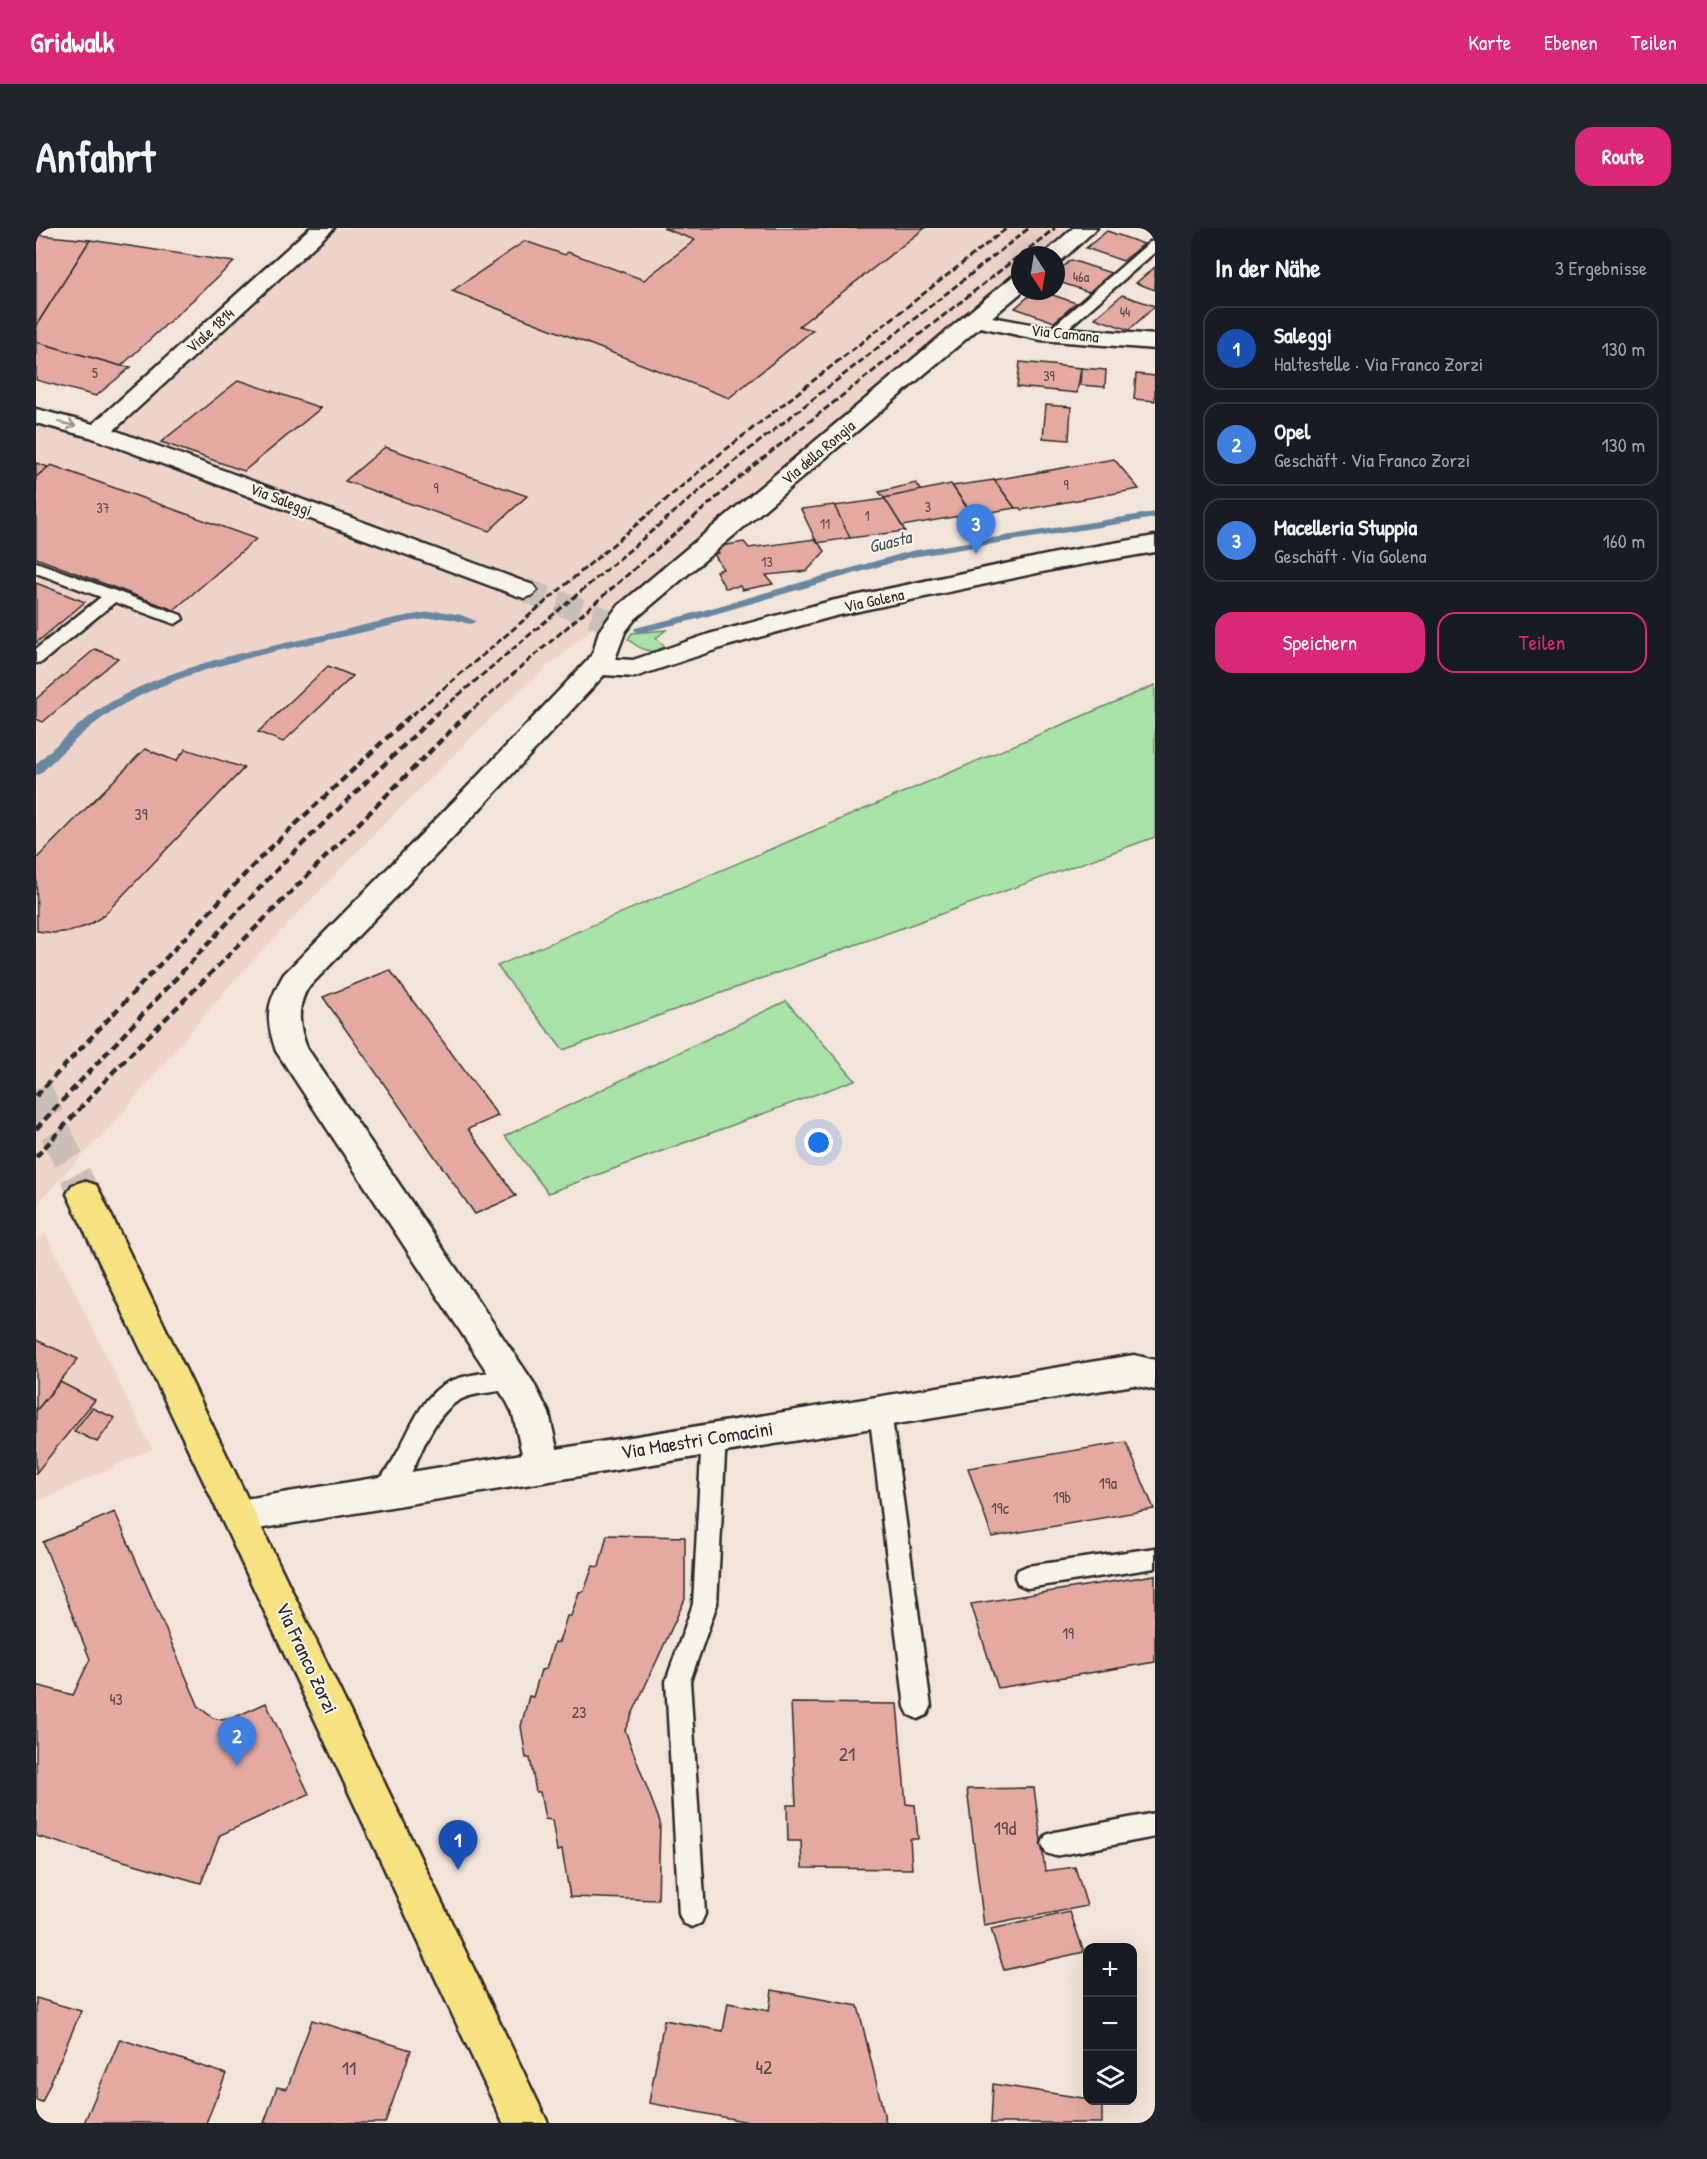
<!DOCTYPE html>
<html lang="de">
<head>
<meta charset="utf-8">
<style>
	body { margin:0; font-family:"Patrick Hand",sans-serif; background:#20242c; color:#f1f3f6 }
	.controls { position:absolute; right:18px; bottom:18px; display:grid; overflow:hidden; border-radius:12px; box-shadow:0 6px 24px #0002 }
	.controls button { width:54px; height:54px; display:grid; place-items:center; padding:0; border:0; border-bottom:2px solid #363941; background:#171b24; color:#f1f3f6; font:30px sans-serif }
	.compass { position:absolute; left:975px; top:18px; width:54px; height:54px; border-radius:50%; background:#171b24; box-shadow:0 6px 24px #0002; rotate:168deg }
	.you { position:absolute; left:783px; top:915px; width:21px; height:21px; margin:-15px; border:4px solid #fff; border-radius:50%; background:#1a73e8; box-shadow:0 0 0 9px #1a73e833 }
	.badge { display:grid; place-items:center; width:39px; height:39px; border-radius:50%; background:#db2777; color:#fff; font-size:20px; font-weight:700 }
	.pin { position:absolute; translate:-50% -50px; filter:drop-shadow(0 2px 3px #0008) }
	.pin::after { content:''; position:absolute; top:32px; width:21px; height:18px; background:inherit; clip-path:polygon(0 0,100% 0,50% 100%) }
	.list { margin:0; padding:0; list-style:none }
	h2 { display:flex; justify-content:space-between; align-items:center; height:78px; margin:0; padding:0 24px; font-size:26px }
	h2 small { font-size:20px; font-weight:400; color:#9ea1a6 }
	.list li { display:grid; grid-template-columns:39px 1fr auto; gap:18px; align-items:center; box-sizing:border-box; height:84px; margin:0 12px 12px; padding:0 12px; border:2px solid #363941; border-radius:18px }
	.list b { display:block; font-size:22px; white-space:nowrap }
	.list p { margin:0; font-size:20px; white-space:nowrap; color:#9ea1a6 }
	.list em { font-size:20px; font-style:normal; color:#9ea1a6 }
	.actions { display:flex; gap:12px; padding:18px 24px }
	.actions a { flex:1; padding:14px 0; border:2px solid #db2777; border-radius:18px; text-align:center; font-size:21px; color:#db2777 }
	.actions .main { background:#db2777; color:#fff }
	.icon { flex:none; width:33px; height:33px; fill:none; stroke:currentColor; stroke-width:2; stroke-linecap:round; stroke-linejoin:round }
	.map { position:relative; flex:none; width:1119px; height:1895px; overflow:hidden; border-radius:18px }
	header { display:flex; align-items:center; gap:36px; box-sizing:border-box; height:84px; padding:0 30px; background:#db2777; color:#fff }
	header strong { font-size:28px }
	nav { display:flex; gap:33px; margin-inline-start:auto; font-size:21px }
	.intro { display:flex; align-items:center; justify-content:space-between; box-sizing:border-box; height:144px; padding:0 36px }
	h1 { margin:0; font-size:42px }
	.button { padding:15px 27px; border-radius:18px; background:#db2777; color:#fff; font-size:21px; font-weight:700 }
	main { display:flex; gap:36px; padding:0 36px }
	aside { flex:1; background:#171b24; border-radius:18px; box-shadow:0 6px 24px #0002 }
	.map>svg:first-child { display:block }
	.built { fill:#eed3c9 }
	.green { fill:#a8e2a7; stroke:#6a8669; stroke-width:1.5 }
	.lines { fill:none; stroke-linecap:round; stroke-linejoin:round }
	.stream { fill:#6888a1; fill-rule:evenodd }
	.building { fill:#e4aaa2; stroke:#2b2b2b; stroke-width:1.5 }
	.minor-tunnel { stroke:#cbbfb7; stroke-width:24; stroke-dasharray:24 12; stroke-linecap:butt }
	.primary-tunnel { stroke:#cbbfb7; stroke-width:31; stroke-dasharray:31 16; stroke-linecap:butt }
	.service-casing { stroke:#2b2b2b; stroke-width:5 }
	.minor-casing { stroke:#2b2b2b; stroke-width:5 }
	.primary-casing { stroke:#2b2b2b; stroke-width:5 }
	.service { fill:#f7f3e8; fill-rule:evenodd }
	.minor { fill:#f7f3e8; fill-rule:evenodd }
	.primary { fill:#f7e281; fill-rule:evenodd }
	.rail-far1 { stroke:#2b2b2b; stroke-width:3; stroke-dasharray:7 3; stroke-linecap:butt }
	.rail { stroke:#2b2b2b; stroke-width:4.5; stroke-dasharray:8 4.5; stroke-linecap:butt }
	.oneway { stroke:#918f8a }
	.labels { text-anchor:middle; stroke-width:4.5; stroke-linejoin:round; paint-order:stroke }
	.far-number-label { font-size:14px; fill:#594b49 }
	.far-street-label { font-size:16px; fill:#2b2b2b; stroke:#f7f3e8 }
	.number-label { font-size:16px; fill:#594b49 }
	.far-water-label { font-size:18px; font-style:italic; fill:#44525c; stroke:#f7f3e8 }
	.street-label { font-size:20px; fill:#2b2b2b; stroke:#f7f3e8 }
	.near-number-label { font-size:20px; fill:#594b49 }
</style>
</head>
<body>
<header>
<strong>Gridwalk</strong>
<nav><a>Karte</a><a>Ebenen</a><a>Teilen</a></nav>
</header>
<div class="intro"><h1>Anfahrt</h1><a class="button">Route</a></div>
<main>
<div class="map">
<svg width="1119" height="1895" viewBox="0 0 1119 1895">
	<rect width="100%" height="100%" fill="#f3e4da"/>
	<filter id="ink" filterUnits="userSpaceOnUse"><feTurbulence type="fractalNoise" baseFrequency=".0167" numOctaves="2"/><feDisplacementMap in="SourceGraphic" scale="12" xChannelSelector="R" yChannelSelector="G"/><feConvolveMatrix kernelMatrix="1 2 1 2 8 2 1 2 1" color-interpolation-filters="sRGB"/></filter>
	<g filter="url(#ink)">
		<!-- built -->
		<g class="built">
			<polygon points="287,0 1043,0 1010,27 984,27 984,48 693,284 483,463 350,594 199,751 83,889 0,977 0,190 62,204"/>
			<polygon points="9,1004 116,1221 0,1274 0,1014"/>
		</g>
		<!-- green -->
		<g class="green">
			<path d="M630 402 620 410 631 421C613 426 605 422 592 411L596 405Z"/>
			<polygon points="1119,457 1119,609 527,822 461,738"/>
			<polygon points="750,773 819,852 512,965 469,908"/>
		</g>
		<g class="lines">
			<!-- stream -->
			<g class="stream">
				<polygon points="1119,284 1119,290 876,329 658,392 603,405 598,402 599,400 651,387 875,323"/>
				<path d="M404 383 425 387 440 393 435 396C425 394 415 390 404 390 372 391 341 402 310 408 234 425 157 438 88 476 56 494 30 520 4 546L0 547V536C22 515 44 494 70 477 135 437 213 423 287 407 326 398 364 387 404 383Z"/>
			</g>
		</g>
		<!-- building -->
		<g class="building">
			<polygon points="627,0 889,0 763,98 777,102 693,170 416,63 489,13 529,27 532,24 608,52 659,12"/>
			<polygon points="1071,3 1108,16 1087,33 1050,20"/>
			<polygon points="1,7 54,12 0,98 0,8"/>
			<polygon points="54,12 198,34 85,138 0,114 0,98"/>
			<polygon points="1035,32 1075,45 1053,64 1020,53 1020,45"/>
			<polygon points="1119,39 1119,62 1100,55"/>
			<polygon points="999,63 1005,63 1040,75 1018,94 979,80"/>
			<polygon points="1086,67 1119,78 1093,102 1059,90"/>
			<polygon points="0,114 85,138 95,139 60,168 0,152"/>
			<polygon points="984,134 1045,140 1041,165 981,159"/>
			<polygon points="1045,140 1070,142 1069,159 1044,157"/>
			<polygon points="1100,146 1119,148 1119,173 1098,171"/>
			<polygon points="203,152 285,180 208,243 125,214"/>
			<polygon points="1010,177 1035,179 1033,212 1007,210"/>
			<polygon points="349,219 491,268 453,303 309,253"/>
			<polygon points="1078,231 1103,261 986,282 984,280 979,280 958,252"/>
			<polygon points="0,235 12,239 0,249"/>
			<polygon points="15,237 220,311 138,382 0,330 0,249"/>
			<polygon points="958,252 979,280 937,287 916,258"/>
			<polygon points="880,255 886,263 848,270 843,264"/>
			<polygon points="915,256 935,286 866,298 848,270"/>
			<polygon points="849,271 869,303 814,310 798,278"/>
			<polygon points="798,277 814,310 781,315 765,281"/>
			<polygon points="779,311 789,323 771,343 730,347 737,356 706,362 704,358 689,360 680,343 687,341 678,326 683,325 679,319 708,314 713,320"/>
			<polygon points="0,355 49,374 0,415"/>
			<polygon points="59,421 82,430 7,494 0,491 0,471"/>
			<polygon points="292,438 317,448 247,514 222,504"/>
			<polygon points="109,521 140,533 150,521 208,540 67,688 53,697 36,703 18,705 1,703 0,631"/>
			<polygon points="354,742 462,888 432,901 480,968 439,986 287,769"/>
			<polygon points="0,1112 42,1131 0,1183"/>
			<polygon points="24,1154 59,1172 0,1245 0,1183"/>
			<polygon points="56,1180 79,1190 61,1214 38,1203"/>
			<polygon points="1090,1214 1118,1281 956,1309 932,1240"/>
			<polygon points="79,1284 163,1479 177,1490 186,1492 197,1490 230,1475 273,1566 184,1607 165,1655 0,1608 0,1457 37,1467 54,1431 7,1314"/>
			<polygon points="571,1307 649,1309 649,1371 589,1502 624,1594 622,1672 534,1669 526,1622 521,1623 516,1592 509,1591 504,1564 500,1564 494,1530 490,1530 485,1498 493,1468 497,1469 505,1442 510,1441 518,1415 523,1414 531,1388 535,1388 543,1364 548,1363 557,1338 563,1339"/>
			<polygon points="1119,1347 1119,1434 962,1460 935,1376"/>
			<polygon points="755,1475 861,1476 870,1576 879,1577 882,1611 874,1611 876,1641 766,1640 765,1613 752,1613 751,1577 760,1577"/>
			<polygon points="998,1560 1009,1643 1039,1639 1051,1678 948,1698 931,1561"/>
			<polygon points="1034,1684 1048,1724 968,1742 955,1701"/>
			<polygon points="736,1762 822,1778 850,1895 718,1895 613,1875 628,1792 687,1803 692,1775 733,1783"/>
			<polygon points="0,1770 45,1783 6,1874 0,1872"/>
			<polygon points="276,1792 375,1822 349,1895 228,1895 241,1859 251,1861"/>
			<polygon points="84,1811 190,1846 170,1895 48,1895"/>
			<polygon points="957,1856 1066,1873 1066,1895 955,1895"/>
		</g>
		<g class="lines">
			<!-- minor-tunnel -->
			<polyline class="minor-tunnel" points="488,362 570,392"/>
			<!-- primary-tunnel -->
			<polyline class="primary-tunnel" points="0,861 48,966"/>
			<defs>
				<g id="service">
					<polygon points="1119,13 1119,24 1023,108 1013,108 1011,105 1013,102 1114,14"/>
					<polygon points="0,334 145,387 147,391 139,396 79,374 6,434 0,435 0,421 65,369 0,345"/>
					<path d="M476 1142 484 1144 487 1151 484 1158C446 1171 426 1156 399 1197 385 1217 376 1253 358 1270 352 1275 347 1273 341 1271L337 1264C343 1251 352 1241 359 1229 373 1205 382 1176 404 1159 422 1146 455 1144 476 1142Z"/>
					<polygon points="844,1173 852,1176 855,1183 895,1479 891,1487 882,1491 873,1487 869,1479 833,1183 836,1176"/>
					<polygon points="678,1198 686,1201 690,1208 681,1376 654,1453 669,1686 665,1695 656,1699 647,1695 643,1686 630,1453 657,1376 666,1208 670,1201"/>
					<polygon points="1119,1320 1119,1340 991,1360 982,1356 979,1349 982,1342 991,1338"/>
					<polygon points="1119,1585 1119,1609 1019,1628 1010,1625 1006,1616 1010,1607 1019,1604"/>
				</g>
				<g id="minor">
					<polygon points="274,0 298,0 78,202 497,357 501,362 497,367 488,370 479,367 54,209 0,195 0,181 57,196"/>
					<polygon points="1037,0 1061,0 1026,32 1020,33 1020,27 1007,27"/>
					<path d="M984 47V63H987L956 89 1005 98 1119 107V121L1005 112 944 99 599 391 589 404 579 431 597 432 673 406 795 373 1025 324 1119 308V324L1025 340 799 388 691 418 599 449 568 447 440 585 271 761C260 782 263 799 271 820L497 1154 513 1185 521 1221 1098 1127 1119 1132V1162L1098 1157 203 1304 190 1299 184 1288 190 1277 203 1272 486 1226 477 1186 471 1174 240 823C229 789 230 777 248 746L420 571 552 432 557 425 563 403 581 379 931 86 976 49Z"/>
				</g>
				<polygon id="primary" points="48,953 60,957 65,966 512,1895 467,1895 184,1288 31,966 36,957"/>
			</defs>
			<!-- service casing -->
			<use href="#service" class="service-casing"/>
			<!-- minor casing -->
			<use href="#minor" class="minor-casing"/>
			<!-- primary casing -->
			<use href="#primary" class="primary-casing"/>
			<!-- service -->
			<use href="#service" class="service"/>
			<!-- minor -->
			<use href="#minor" class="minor"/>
			<!-- primary -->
			<use href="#primary" class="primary"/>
			<!-- rail-far1 -->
			<g class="rail-far1">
				<polyline points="985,27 1019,0"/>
				<polyline points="376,487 679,230 971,0"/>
				<polyline points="399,487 695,236 993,0"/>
				<polyline points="430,487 711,243 984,27"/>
			</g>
			<!-- rail -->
			<g class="rail">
				<polyline points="0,868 226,628 377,485"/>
				<polyline points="0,901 248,634 401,485"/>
				<polyline points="0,929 77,844 432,485"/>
			</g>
		</g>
		<!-- one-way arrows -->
		<defs><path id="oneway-shaft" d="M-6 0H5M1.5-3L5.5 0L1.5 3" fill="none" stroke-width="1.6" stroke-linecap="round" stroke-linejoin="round" transform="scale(1.5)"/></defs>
		<use class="oneway" href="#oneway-shaft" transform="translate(31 196) rotate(14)"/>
	</g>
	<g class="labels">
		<!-- far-number labels -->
		<g class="far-number-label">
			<text x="1045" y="54">46a</text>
			<text x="1089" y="89">44</text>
			<text x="59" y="150">5</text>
			<text x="1013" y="153">39</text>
			<text x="1030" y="262">9</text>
			<text x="400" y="265">9</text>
			<text x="892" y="284">3</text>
			<text x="67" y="285">37</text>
			<text x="831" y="293">1</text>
			<text x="789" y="301">11</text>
			<text x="731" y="339">13</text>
		</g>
		<!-- far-street labels -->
		<g class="far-street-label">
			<text transform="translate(174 102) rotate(-42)" y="6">Viale 1814</text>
			<text transform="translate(1029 105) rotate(6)" y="6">Via Camana</text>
			<text transform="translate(782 224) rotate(-40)" y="6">Via della Rongia</text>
			<text transform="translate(245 271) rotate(21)" y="6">Via Saleggi</text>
			<text transform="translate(838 372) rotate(-12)" y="6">Via Golena</text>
		</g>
		<!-- number labels -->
		<g class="number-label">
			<text x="105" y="592">39</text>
			<text x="1072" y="1261">19a</text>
			<text x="1026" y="1275">19b</text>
			<text x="964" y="1286">19c</text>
			<text x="1032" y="1411">19</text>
			<text x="80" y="1477">43</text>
			<text x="543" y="1490">23</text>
		</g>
		<!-- far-water labels -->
		<g class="far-water-label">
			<text transform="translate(854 314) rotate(-14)" y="6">Guasta</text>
		</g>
		<!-- street labels -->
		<g class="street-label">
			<text transform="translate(661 1212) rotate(-9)" y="7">Via Maestri Comacini</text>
			<text transform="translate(271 1430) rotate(65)" y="7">Via Franco Zorzi</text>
		</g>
		<!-- near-number labels -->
		<g class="near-number-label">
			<text x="811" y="1533">21</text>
			<text x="969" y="1607">19d</text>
			<text x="728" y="1846">42</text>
			<text x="313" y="1847">11</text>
		</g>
	</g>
</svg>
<div class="controls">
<button>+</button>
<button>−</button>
<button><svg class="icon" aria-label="layers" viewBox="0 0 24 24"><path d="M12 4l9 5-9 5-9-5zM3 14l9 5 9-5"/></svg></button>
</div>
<svg class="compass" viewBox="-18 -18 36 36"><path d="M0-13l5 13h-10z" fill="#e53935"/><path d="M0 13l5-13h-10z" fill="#9ea1a6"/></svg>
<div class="you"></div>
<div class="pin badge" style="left:422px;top:1642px;background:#1a4fb4">1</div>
<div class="pin badge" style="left:201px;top:1538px;background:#3f7fe0">2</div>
<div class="pin badge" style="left:940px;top:326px;background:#3f7fe0">3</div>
</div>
<aside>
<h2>In der Nähe<small>3 Ergebnisse</small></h2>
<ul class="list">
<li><span class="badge" style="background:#1a4fb4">1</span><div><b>Saleggi</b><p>Haltestelle · Via Franco Zorzi</p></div><em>130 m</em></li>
<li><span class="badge" style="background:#3f7fe0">2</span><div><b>Opel</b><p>Geschäft · Via Franco Zorzi</p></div><em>130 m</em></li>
<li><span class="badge" style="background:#3f7fe0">3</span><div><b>Macelleria Stuppia</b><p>Geschäft · Via Golena</p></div><em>160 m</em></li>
</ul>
<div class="actions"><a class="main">Speichern</a><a>Teilen</a></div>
</aside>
</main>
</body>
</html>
